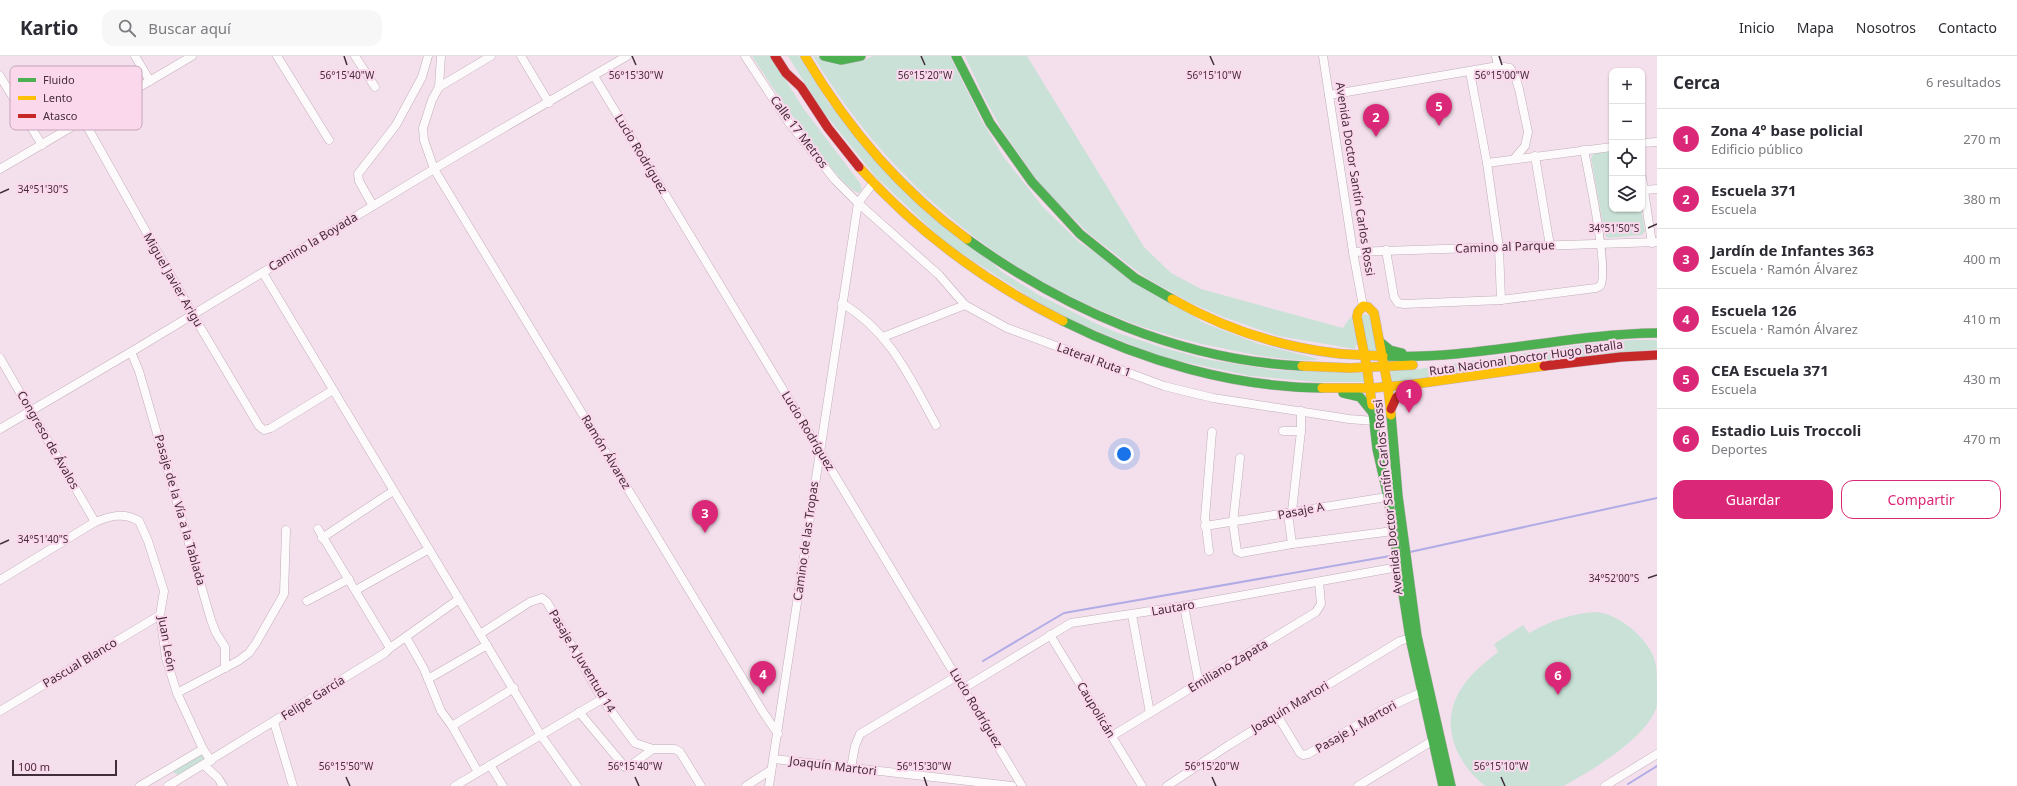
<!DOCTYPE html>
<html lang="es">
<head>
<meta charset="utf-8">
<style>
	body { margin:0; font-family:"Noto Sans",sans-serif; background:#f7f7f7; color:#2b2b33 }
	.controls { position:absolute; right:12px; top:12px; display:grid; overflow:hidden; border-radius:8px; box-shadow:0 1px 3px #0004 }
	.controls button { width:36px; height:36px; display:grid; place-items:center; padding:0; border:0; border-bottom:1px solid #e1e1e2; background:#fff; color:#2b2b33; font:20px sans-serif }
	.scale { position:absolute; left:12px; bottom:10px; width:105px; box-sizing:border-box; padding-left:4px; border:2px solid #442d3b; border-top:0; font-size:11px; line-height:14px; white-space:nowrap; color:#442d3b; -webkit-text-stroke:3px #fcd8ed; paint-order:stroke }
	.you { position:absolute; left:1124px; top:398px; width:14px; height:14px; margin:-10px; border:3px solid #fff; border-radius:50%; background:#1a73e8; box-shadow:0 0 0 6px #1a73e833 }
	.badge { display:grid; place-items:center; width:26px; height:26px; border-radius:50%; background:#db2777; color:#fff; font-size:13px; font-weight:700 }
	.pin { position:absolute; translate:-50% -33px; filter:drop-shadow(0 1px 2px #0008) }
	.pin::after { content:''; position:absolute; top:21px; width:14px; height:12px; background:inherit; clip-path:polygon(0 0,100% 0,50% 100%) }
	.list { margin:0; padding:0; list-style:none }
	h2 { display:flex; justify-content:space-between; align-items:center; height:52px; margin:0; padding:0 16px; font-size:17px }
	h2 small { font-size:13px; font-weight:400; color:#7c7c81 }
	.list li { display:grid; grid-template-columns:26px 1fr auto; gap:12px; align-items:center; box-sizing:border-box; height:60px; padding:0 16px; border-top:1px solid #e1e1e2 }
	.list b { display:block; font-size:15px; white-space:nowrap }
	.list p { margin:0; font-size:13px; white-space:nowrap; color:#7c7c81 }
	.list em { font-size:13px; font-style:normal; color:#7c7c81 }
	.actions { display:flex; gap:8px; padding:12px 16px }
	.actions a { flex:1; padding:9px 0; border:1px solid #db2777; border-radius:12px; text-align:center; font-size:14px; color:#db2777 }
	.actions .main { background:#db2777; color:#fff }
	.icon { flex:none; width:22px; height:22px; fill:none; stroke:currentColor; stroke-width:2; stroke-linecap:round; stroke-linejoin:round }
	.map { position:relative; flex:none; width:1657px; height:730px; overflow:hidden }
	header { display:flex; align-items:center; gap:24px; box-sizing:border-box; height:56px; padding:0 20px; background:#fff; border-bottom:1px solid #e1e1e2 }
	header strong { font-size:19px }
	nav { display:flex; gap:22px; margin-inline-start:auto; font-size:14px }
	.search { width:280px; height:36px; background:#f7f7f7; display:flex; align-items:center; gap:10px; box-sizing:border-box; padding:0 14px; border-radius:12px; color:#7c7c81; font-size:15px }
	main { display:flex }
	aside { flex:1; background:#fff }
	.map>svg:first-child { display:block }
	.green { fill:#cae1d7 }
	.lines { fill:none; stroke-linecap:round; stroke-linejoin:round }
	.stream { stroke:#b1ace6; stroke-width:2 }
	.street-casing { stroke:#c1aeb9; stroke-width:9 }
	.fast-casing { stroke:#c1aeb9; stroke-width:10 }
	.slow-casing { stroke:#c1aeb9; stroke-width:10 }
	.jam-casing { stroke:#c1aeb9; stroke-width:10 }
	.street { stroke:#fdfafc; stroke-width:8 }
	.fast { stroke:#4caf50; stroke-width:9 }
	.slow { stroke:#ffc107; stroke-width:9 }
	.jam { stroke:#c62828; stroke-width:9 }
	.ticks { fill:none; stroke:#442d3b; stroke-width:1.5 }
	.labels { text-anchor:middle; stroke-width:4; stroke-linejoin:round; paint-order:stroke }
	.street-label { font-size:12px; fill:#442d3b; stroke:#fcd8ed }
	.key { fill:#fcd8ed; stroke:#c5a5b8; stroke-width:1 }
	.key-label { font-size:11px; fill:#442d3b }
	.ticks-label { font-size:10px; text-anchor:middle; fill:#442d3b; stroke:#fcd8ed; stroke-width:4; stroke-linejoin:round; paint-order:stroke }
</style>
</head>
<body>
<header>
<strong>Kartio</strong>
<div class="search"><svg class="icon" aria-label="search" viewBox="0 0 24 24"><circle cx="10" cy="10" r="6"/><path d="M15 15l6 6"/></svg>Buscar aquí</div>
<nav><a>Inicio</a><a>Mapa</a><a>Nosotros</a><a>Contacto</a></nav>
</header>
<main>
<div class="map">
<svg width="1657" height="730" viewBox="0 0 1657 730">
	<rect width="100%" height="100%" fill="#f4e0ec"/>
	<!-- green -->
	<g class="green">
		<path d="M752 0H771L803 52 860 127 862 133 859 137C838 132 767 23 752 0Z"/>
		<polygon points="788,0 799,0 829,48 1002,216 1039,239 1097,268 1118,277 1161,291 1205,303 1273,314 1364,317 1364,326 1319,326 1251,320 1161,301 1056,258 947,188 875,120 821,53"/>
		<path d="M813 0 859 6 873 0H950L982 65 1003 100 1043 151 1079 186 1204 267 1259 288 1319 303C1305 308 1248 298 1231 294 1053 261 906 154 813 0Z"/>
		<polygon points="965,0 1027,0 1144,191 1171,217 1201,233 1343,272 1351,260 1357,286 1355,293 1278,280 1223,261 1189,246 1146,222 1088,177 1041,130 1002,74 984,41"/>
		<polygon points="1612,93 1612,153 1641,153 1645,175 1642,179 1608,182 1605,179 1591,102 1594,97"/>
		<polygon points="1365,258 1370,260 1379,295 1368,295 1361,267 1363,259"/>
		<polygon points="1630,284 1657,284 1657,293 1392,326 1391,315 1418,313 1587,288"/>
		<path d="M1597 556C1617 559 1635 573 1647 589 1656 601 1657 612 1657 627 1657 634 1657 641 1657 648 1652 679 1592 714 1567 728L1563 730H1485C1454 705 1438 665 1463 630 1472 616 1486 606 1498 596L1494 588 1523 569 1529 577C1550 565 1572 557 1597 556Z"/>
		<polygon points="202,697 205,702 203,706 179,720 173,716 173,715"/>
	</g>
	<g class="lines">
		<!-- stream -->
		<g class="stream">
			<polyline points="1410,496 1657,442"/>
			<polyline points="983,605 1064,557 1390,500"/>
			<polyline points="1628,728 1657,710"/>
		</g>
		<defs>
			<g id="street">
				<polyline points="135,0 150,25"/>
				<polyline points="277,0 329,84"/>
				<polyline points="355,0 375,31"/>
				<polyline points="441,0 439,31 432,44 423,72 424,84 434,113 763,656 778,678"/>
				<polyline points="521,0 549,47"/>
				<polyline points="745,0 789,67 835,124 858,147 939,219 965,249 1007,272 1164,330 1213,342 1349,363 1374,365"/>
				<polyline points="1323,0 1353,196 1363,250"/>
				<polyline points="1496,0 1498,10"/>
				<polyline points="1470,16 1487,107 1499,192 1501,244"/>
				<polyline points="0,20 42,89"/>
				<polyline points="594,20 1022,730"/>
				<polyline points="439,31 491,0"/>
				<polyline points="1329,39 1498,10 1510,12 1515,20 1519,33 1528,76 1525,90 1514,103"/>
				<polyline points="84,65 193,259 259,370 264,374 271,372 333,334"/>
				<polyline points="1642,87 1657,86"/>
				<polyline points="1535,100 1550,190"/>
				<polyline points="1487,107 1612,91"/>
				<polyline points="0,113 192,0"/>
				<polyline points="1642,122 1652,187"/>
				<polyline points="1644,134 1657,133"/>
				<polyline points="373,150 359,125 358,118 396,69 422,21 428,0"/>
				<path d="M1386 194 1394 241 1398 247 1404 248 1501 244 1596 232 1600 230C1610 219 1588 114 1584 94"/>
				<polyline points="1353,196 1657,186"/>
				<polyline points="263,217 540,678 577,730"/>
				<path d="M842 247C891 277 909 320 936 369"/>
				<polyline points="883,281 965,249"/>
				<polyline points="131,296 139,315 211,564 216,577 225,591 225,612"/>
				<polyline points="0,302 95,466"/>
				<polyline points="0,373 131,296 459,98 627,0"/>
				<polyline points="1283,375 1301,375"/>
				<polyline points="1240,402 1233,467 1237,495 1241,497 1292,488 1393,475"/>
				<polyline points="1292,455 1301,375 1301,355"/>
				<polyline points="1288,458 1292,488"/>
				<polyline points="1205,470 1393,440"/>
				<polyline points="318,473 390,592"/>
				<polyline points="322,482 393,435"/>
				<polyline points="1209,495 1205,462 1212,376"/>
				<path d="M0 524 95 466C110 460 124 456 139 465L148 485 164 535 160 559 166 602 177 637 203 693 211 705"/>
				<polyline points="356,534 429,493"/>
				<polyline points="307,545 349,523"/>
				<polyline points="1184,550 1199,628"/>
				<polyline points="1132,559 1150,657"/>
				<polyline points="480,578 530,546 542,542 547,546 602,643 635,687 653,693 675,693 680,696 701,730"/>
				<polyline points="1050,579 1142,730"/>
				<polyline points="406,581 424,613 441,655 452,670 478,716"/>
				<polyline points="428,623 487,589"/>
				<polyline points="964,632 1071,567 1184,550 1398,511"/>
				<polyline points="177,637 238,605 249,597 256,587 284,538 286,474"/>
				<polyline points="0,655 160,559"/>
				<polyline points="579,656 625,711 630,710 653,693"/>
				<polyline points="1277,659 1300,697 1303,699 1308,698 1382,654 1422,636 1425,633"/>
				<polyline points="274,666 293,730"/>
				<polyline points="452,670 514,632"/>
				<polyline points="1112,680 1316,556 1321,548 1319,526"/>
				<polyline points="774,703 1012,730"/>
				<polyline points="204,709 218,722 223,730"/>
				<polyline points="490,709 503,730"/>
				<polyline points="851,712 855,690 860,678 957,620"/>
				<polyline points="140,730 203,693"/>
				<polyline points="168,730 385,597 390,592 459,543"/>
				<polyline points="455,730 602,643"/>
				<polyline points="746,730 771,714"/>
				<polyline points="769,730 858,147 874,126"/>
				<polyline points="1167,730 1229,689 1400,585 1414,581"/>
				<polyline points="1358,730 1437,682"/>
				<polyline points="1605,730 1657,698"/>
			</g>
			<g id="fast">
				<polyline points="824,0 841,4 861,0"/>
				<polyline points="956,0 990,67 1032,126 1080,178 1135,222 1172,243"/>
				<path d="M967 183C1065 254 1180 304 1302 310"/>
				<path d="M1063 265C1143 305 1233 331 1322 332"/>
				<polyline points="1380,286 1390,294 1402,297"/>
				<path d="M1383 300C1475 304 1565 278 1657 277"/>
				<polyline points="1343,337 1360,341 1373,357"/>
				<polyline points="1372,349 1377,393 1388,441 1410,582 1443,730"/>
				<polyline points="1391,359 1398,440 1417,580 1451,730"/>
			</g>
			<g id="slow">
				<path d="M805 0C847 71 900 134 967 183"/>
				<path d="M859 111C916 175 987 227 1063 265"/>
				<path d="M1172 243C1221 271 1277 290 1334 297 1350 299 1366 299 1383 300"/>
				<polyline points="1302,310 1350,312 1413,309"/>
				<polyline points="1322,332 1372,332 1408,329 1544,310"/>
				<polyline points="1372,349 1367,312 1357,261 1358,256 1363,250 1368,251 1374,257 1388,331 1391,359"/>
			</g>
			<g id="jam">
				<polyline points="775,0 786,17 801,31 828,72 859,111"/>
				<polyline points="1544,310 1621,301 1657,299"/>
				<polyline points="1391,353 1396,342 1411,329"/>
			</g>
		</defs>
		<!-- street casing -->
		<use href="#street" class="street-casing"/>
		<!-- fast casing -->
		<use href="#fast" class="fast-casing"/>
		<!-- slow casing -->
		<use href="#slow" class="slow-casing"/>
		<!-- jam casing -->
		<use href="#jam" class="jam-casing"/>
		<!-- street -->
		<use href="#street" class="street"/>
		<!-- fast -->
		<use href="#fast" class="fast"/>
		<!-- slow -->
		<use href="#slow" class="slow"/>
		<!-- jam -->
		<use href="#jam" class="jam"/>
	</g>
	<!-- ticks -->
	<path class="ticks" d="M344 0 347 9M632 0 636 9M921 0 925 9M1210 0 1214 9M1499 0 1502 9M0 137 9 133M1648 172 1657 168M0 488 9 484M1648 522 1657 519M346 721 350 730M635 721 639 730M924 721 927 730M1212 721 1216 730M1501 721 1505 730"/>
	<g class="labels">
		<!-- street labels -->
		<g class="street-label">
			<text transform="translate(799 76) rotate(53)" y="4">Calle 17 Metros</text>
			<text transform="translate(641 98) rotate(59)" y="4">Lucio Rodríguez</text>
			<text transform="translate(1355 123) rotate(81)" y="4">Avenida Doctor Santín Carlos Rossi</text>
			<text transform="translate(313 186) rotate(-31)" y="4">Camino la Boyada</text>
			<text transform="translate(1505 191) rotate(-2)" y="4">Camino al Parque</text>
			<text transform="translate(173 224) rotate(60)" y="4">Miguel Javier Arigu</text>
			<text transform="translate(1526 302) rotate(-8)" y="4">Ruta Nacional Doctor Hugo Batalla</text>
			<text transform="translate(1094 304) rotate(20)" y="4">Lateral Ruta 1</text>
			<text transform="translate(808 375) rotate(59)" y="4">Lucio Rodríguez</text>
			<text transform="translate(48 384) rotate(60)" y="4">Congreso de Ávalos</text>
			<text transform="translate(606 396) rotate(59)" y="4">Ramón Álvarez</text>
			<text transform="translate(1388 441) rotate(-96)" y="4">Avenida Doctor Santín Carlos Rossi</text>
			<text transform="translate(180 454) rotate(74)" y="4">Pasaje de la Vía a la Tablada</text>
			<text transform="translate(1301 455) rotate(-11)" y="4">Pasaje A</text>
			<text transform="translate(806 485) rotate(-82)" y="4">Camino de las Tropas</text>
			<text transform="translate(1173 552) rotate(-10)" y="4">Lautaro</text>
			<text transform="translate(167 588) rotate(80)" y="4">Juan León</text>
			<text transform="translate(582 605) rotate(59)" y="4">Pasaje A Juventud 14</text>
			<text transform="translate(80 607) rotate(-31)" y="4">Pascual Blanco</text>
			<text transform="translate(1228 610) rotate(-31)" y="4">Emiliano Zapata</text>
			<text transform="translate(313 642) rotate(-32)" y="4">Felipe García</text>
			<text transform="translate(1290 651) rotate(-31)" y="4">Joaquín Martori</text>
			<text transform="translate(976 652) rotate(59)" y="4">Lucio Rodríguez</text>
			<text transform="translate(1096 654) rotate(59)" y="4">Caupolicán</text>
			<text transform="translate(1356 671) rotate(-30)" y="4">Pasaje J. Martori</text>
			<text transform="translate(833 710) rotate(7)" y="4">Joaquín Martori</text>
		</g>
	</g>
	<!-- legend -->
	<rect x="10" y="10" width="132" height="64" rx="6" class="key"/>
	<rect x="18" y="22" width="18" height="4" fill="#4caf50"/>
	<rect x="18" y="40" width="18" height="4" fill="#ffc107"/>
	<rect x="18" y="58" width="18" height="4" fill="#c62828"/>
	<g class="key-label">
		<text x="43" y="28">Fluido</text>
		<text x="43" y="46">Lento</text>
		<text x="43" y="64">Atasco</text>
	</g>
	<g class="ticks-label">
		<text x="347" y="23">56°15'40"W</text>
		<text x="636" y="23">56°15'30"W</text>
		<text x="925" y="23">56°15'20"W</text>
		<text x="1214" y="23">56°15'10"W</text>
		<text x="1502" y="23">56°15'00"W</text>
		<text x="43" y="137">34°51'30"S</text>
		<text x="1614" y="176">34°51'50"S</text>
		<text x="43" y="487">34°51'40"S</text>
		<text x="1614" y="526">34°52'00"S</text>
		<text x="346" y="714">56°15'50"W</text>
		<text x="635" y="714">56°15'40"W</text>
		<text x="924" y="714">56°15'30"W</text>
		<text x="1212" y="714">56°15'20"W</text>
		<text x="1501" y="714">56°15'10"W</text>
	</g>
</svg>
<div class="controls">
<button>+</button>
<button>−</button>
<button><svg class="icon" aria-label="locate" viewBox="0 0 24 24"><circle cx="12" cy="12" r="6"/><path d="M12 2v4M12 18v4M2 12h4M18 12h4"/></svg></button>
<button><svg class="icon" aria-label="layers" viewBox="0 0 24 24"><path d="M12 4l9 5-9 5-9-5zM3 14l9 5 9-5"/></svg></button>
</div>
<div class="scale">100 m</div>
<div class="you"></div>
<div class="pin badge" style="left:1409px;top:357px">1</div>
<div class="pin badge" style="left:1376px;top:81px">2</div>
<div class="pin badge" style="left:705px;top:477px">3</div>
<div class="pin badge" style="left:763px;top:638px">4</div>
<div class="pin badge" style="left:1439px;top:70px">5</div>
<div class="pin badge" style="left:1558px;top:639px">6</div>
</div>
<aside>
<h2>Cerca<small>6 resultados</small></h2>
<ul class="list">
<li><span class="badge">1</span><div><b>Zona 4° base policial</b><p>Edificio público</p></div><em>270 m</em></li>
<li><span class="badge">2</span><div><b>Escuela 371</b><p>Escuela</p></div><em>380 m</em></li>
<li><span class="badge">3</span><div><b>Jardín de Infantes 363</b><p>Escuela · Ramón Álvarez</p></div><em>400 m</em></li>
<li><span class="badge">4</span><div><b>Escuela 126</b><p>Escuela · Ramón Álvarez</p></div><em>410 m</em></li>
<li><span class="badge">5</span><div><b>CEA Escuela 371</b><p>Escuela</p></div><em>430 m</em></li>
<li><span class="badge">6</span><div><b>Estadio Luis Troccoli</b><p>Deportes</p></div><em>470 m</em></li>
</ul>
<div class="actions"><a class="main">Guardar</a><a>Compartir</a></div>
</aside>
</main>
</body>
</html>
